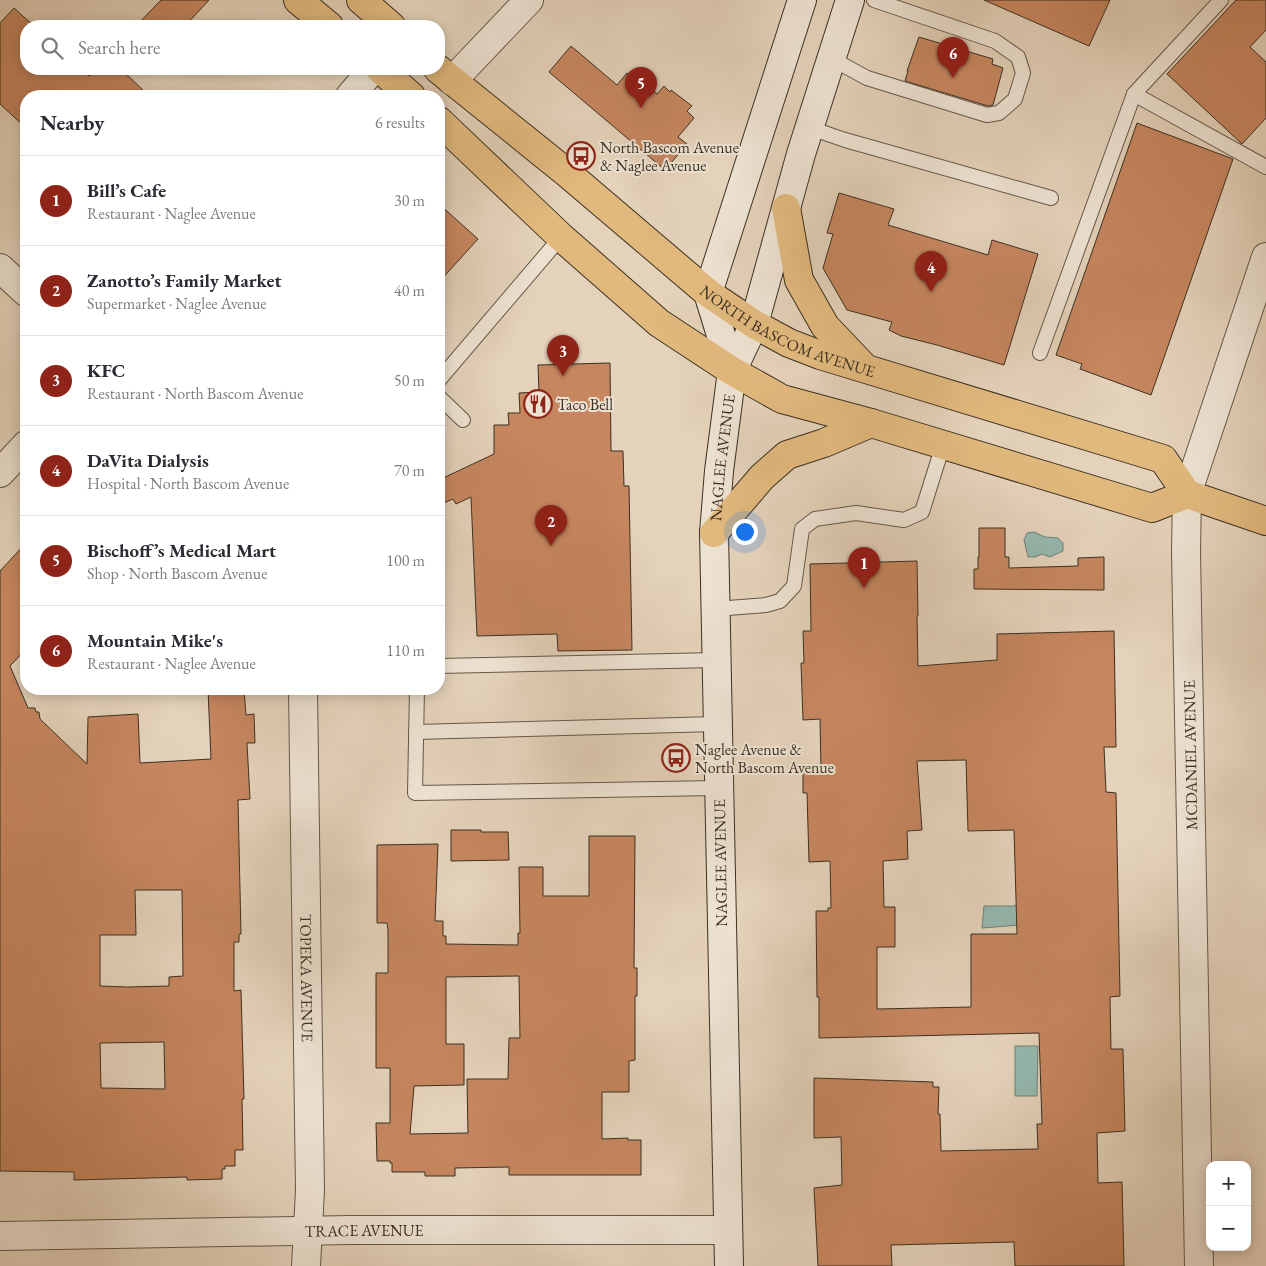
<!DOCTYPE html>
<html lang="en">
<head>
<meta charset="utf-8">
<style>
	body { margin:0; font-family:"EB Garamond",serif; background:#f7f7f7; color:#2b2b33 }
	.controls { position:absolute; right:15px; bottom:15px; display:grid; overflow:hidden; border-radius:10px; box-shadow:0 2px 12px #0003 }
	.controls button { width:45px; height:45px; display:grid; place-items:center; padding:0; border:0; border-bottom:1px solid #e1e1e2; background:#fff; color:#2b2b33; font:25px sans-serif }
	.you { position:absolute; left:744px; top:531px; width:18px; height:18px; margin:-12px; border:4px solid #fff; border-radius:50%; background:#1a73e8; box-shadow:0 0 0 8px #1a73e833 }
	.badge { display:grid; place-items:center; width:32px; height:32px; border-radius:50%; background:#8f2418; color:#fff; font-size:16px; font-weight:700 }
	.pin { position:absolute; translate:-50% -41px; filter:drop-shadow(0 1px 2px #0008) }
	.pin::after { content:''; position:absolute; top:26px; width:18px; height:15px; background:inherit; clip-path:polygon(0 0,100% 0,50% 100%) }
	.list { margin:0; padding:0; list-style:none }
	h2 { display:flex; justify-content:space-between; align-items:center; height:65px; margin:0; padding:0 20px; font-size:21px }
	h2 small { font-size:16px; font-weight:400; color:#7c7c81 }
	.list li { display:grid; grid-template-columns:32px 1fr auto; gap:15px; align-items:center; box-sizing:border-box; height:90px; padding:0 20px; border-top:1px solid #e1e1e2 }
	.list b { display:block; font-size:19px; white-space:nowrap }
	.list p { margin:0; font-size:16px; white-space:nowrap; color:#7c7c81 }
	.list em { font-size:16px; font-style:normal; color:#7c7c81 }
	.icon { flex:none; width:28px; height:28px; fill:none; stroke:currentColor; stroke-width:2; stroke-linecap:round; stroke-linejoin:round }
	.map { position:relative; flex:none; width:1266px; height:1266px; overflow:hidden }
	.search { position:absolute; background:#fff; box-shadow:0 2px 12px #0003; left:20px; top:20px; width:425px; height:55px; display:flex; align-items:center; gap:12px; box-sizing:border-box; padding:0 18px; border-radius:20px; color:#7c7c81; font-size:19px }
	.panel { position:absolute; background:#fff; box-shadow:0 2px 12px #0003; left:20px; top:90px; width:425px; height:605px; border-radius:20px }
	.map>svg:first-child { display:block }
	.water { fill:#95b8af; stroke:#718277 }
	.building { fill:#c6865f; stroke:#3b3023; fill-rule:evenodd }
	.lines { fill:none; stroke-linecap:round; stroke-linejoin:round }
	.lane-casing { stroke:#655849; stroke-width:16 }
	.street-casing { stroke:#655849; stroke-width:30 }
	.secondary-casing { stroke:#3b3023; stroke-width:30 }
	.primary-casing { stroke:#3b3023; stroke-width:30 }
	.lane { stroke:#ede2d2; stroke-width:14 }
	.street { stroke:#ede2d2; stroke-width:28 }
	.secondary { stroke:#ede2d2; stroke-width:28 }
	.primary { stroke:#e2b97d; stroke-width:28 }
	.labels { text-anchor:middle; stroke-width:4; stroke-linejoin:round; paint-order:stroke }
	.poi-label { font-size:16px; fill:#3b3023; stroke:#ede2d2; text-anchor:start }
	.street-label { font-size:16px; fill:#3b3023; stroke:#ede2d2 }
</style>
</head>
<body>
<div class="map">
<svg width="1266" height="1266" viewBox="0 0 1266 1266">
	<rect width="100%" height="100%" fill="#e4d2ba"/>
	<filter id="stains"><feTurbulence type="fractalNoise" baseFrequency=".004" numOctaves="4"/><feColorMatrix values="0 0 0 0 .2 0 0 0 0 .09 0 0 0 0 .02 0 0 0 .5 -.17"/></filter>
	<radialGradient id="worn" r=".72"><stop offset=".6" stop-color="#630" stop-opacity="0"/><stop offset="1" stop-color="#630" stop-opacity=".3"/></radialGradient>
	<!-- water -->
	<g class="water">
		<polygon points="1034,532 1045,537 1058,538 1063,543 1063,551 1050,557 1042,554 1035,557 1028,557 1024,540 1027,533"/>
		<polygon points="1022,903 1020,925 982,928 984,906 1013,906"/>
		<polygon points="1015,1046 1038,1046 1037,1096 1015,1096"/>
	</g>
	<!-- building -->
	<g class="building">
		<polygon points="161,0 209,0 185,26 136,26"/>
		<polygon points="984,0 1110,0 1089,46"/>
		<polygon points="1236,0 1266,0 1266,30 1250,47 1266,62 1266,118 1242,144 1167,74"/>
		<polygon points="14,8 34,26 26,26 26,69 81,69 89,76 96,69 121,69 149,96 26,96 26,128 0,104 0,23"/>
		<polygon points="919,37 993,59 992,64 1003,68 993,105 988,106 905,81 908,71 907,71"/>
		<polygon points="571,46 617,85 627,73 651,94 653,90 657,94 664,86 670,92 671,90 692,106 687,111 694,118 678,137 687,144 665,170 549,72"/>
		<polygon points="1137,123 1233,159 1151,395 1080,369 1082,364 1056,355"/>
		<polygon points="839,193 894,209 888,225 988,255 992,240 1038,254 1004,365 937,345 901,336 889,330 892,322 847,310 823,268 833,234 827,233"/>
		<polygon points="439,204 478,239 439,282"/>
		<polygon points="610,363 611,451 623,451 624,486 629,486 632,650 558,651 557,634 477,636 471,497 456,504 453,499 439,505 439,480 494,454 494,425 509,425 508,413 520,413 519,393 539,392 538,365"/>
		<polygon points="979,528 1005,528 1005,557 1009,557 1009,568 1078,566 1078,558 1104,557 1104,590 974,589 974,569 978,569 978,557 979,557"/>
		<path d="M26 543V649L10 666 28 708H35L36 712H39L40 719 87 764 88 717 138 714 140 763 211 759 208 689H244L246 715 254 714 255 743H247L250 799 238 800 241 934H239V942H234V991L241 990 244 1099H242L243 1150H235V1166H225V1169H222V1179L187 1180V1177L74 1180V1172L0 1171V571ZM135 890H182L183 976 169 977V986L128 987 100 986V935H136ZM164 1042 165 1089 101 1088 100 1043Z"/>
		<path d="M917 561 918 616H917L918 666 997 660V634L1114 631 1116 747H1104L1106 792 1116 793 1120 996 1110 997 1111 1049H1123L1125 1131 1097 1133 1098 1183 1122 1182 1124 1266H1015L1014 1242 891 1245 892 1266H818L814 1188 842 1185 841 1137 814 1138V1078L933 1082V1087H939L938 1114H940L941 1151 1038 1149 1037 1124H1042L1039 1033 819 1038V997H817L816 911H828V908H831L830 861 809 862 807 793H803V769H821L820 719 803 720 801 663H804L803 631H811L810 564ZM966 760 968 831 1014 830 1017 934H971V1007L877 1009V947H895V907H884L883 861 908 859 907 831 922 830 917 761Z"/>
		<polygon points="451,830 481,830 481,832 508,832 509,860 451,861"/>
		<path d="M589 836H635L634 968H637V996H635V1060L629 1061V1092H602V1139L628 1138V1140H641V1175H509V1167L455 1168V1176H425V1172H392V1163H390V1161H377L376 1123H390V1068H376V973H388V930L387 923H377V845L438 844 435 921H443V936H446V944L518 945V933H520L519 867H543V896H589ZM519 976 520 1038H509L508 1079H467L468 1133 410 1134 414 1086 464 1085V1044H446V977Z"/>
	</g>
	<g class="lines">
		<defs>
			<g id="lane">
				<polyline points="832,59 867,78 987,115 999,113 1015,99 1023,73 1018,57 995,41 874,0"/>
				<polyline points="1134,94 1266,167"/>
				<polyline points="810,128 845,140 1051,198"/>
				<polyline points="1040,353 1134,94 1221,0"/>
				<polyline points="439,380 561,237"/>
				<polyline points="439,397 463,420"/>
				<polyline points="715,609 766,605 780,601 794,586 802,529 815,519 856,513 904,520 922,512 943,445"/>
				<polyline points="439,666 716,660"/>
				<polyline points="417,689 415,793 718,788"/>
				<polyline points="416,732 717,724"/>
			</g>
			<g id="street">
				<polyline points="452,81 529,0"/>
				<polyline points="350,96 373,69"/>
				<polyline points="0,268 26,292"/>
				<polyline points="0,473 26,445"/>
				<path id="s1" d="M303 689 310 1190 306 1266"/>
				<path id="s2" d="M0 1236 350 1230H728"/>
				<polyline points="1199,1266 1186,552 1187,494 1266,257"/>
			</g>
			<g id="secondary">
				<polyline points="732,371 708,293 802,0"/>
				<path id="s3" d="M729 1266 714 533 719 471 732 371 754 324 801 154 850 0"/>
			</g>
			<g id="primary">
				<polyline points="298,0 329,26"/>
				<polyline points="361,0 391,26"/>
				<polyline points="380,69 411,96"/>
				<path id="s4" d="M438 69 567 173 708 293 754 324 789 343 820 355 1163 459 1187 494 1266 521"/>
				<polyline points="439,121 561,237 659,323 732,371 782,399 871,423 1152,508 1187,494"/>
				<polyline points="786,208 799,280 825,326 864,367"/>
				<polyline points="714,533 762,477 787,455 824,443 871,423"/>
			</g>
		</defs>
		<!-- lane casing -->
		<use href="#lane" class="lane-casing"/>
		<!-- street casing -->
		<use href="#street" class="street-casing"/>
		<!-- secondary casing -->
		<use href="#secondary" class="secondary-casing"/>
		<!-- primary casing -->
		<use href="#primary" class="primary-casing"/>
		<!-- lane -->
		<use href="#lane" class="lane"/>
		<!-- street -->
		<use href="#street" class="street"/>
		<!-- secondary -->
		<use href="#secondary" class="secondary"/>
		<!-- primary -->
		<use href="#primary" class="primary"/>
	</g>
	<!-- icons -->
	<defs>
		<symbol id="bus-ring" viewBox="-11 -11 22 22"><circle r="9.5" fill="#ede2d2" stroke="#8f2418" stroke-width="1.5"/><path d="M-5-6H5V4H4V6H2V4H-2V6H-4V4H-5ZM-3.5-4V0h7V-4ZM-3.5 1.2v1.5H-2V1.2ZM2 1.2v1.5H3.5V1.2Z" fill="#8f2418"/></symbol>
		<symbol id="restaurant-ring" viewBox="-11 -11 22 22"><circle r="9.5" fill="#ede2d2" stroke="#8f2418" stroke-width="1.5"/><path d="M-5-6h1v4h1v-4h1v4h1v-4h1v5L-1.5 .5V6h-2V.5L-5-1ZM5-6V6H3V1.5H1.5Q1.5-4 5-6Z" fill="#8f2418"/></symbol>
	</defs>
	<g fill-rule="evenodd">
		<use href="#bus-ring" x="565" y="140" width="32" height="32"/>
		<use href="#restaurant-ring" x="522" y="388" width="32" height="32"/>
		<use href="#bus-ring" x="660" y="742" width="32" height="32"/>
	</g>
	<g class="labels">
		<!-- poi labels -->
		<g class="poi-label">
			<text x="600" y="153">North Bascom Avenue<tspan x="600" dy="18">&amp; Naglee Avenue</tspan></text>
			<text x="557" y="410">Taco Bell</text>
			<text x="695" y="755">Naglee Avenue &amp;<tspan x="695" dy="18">North Bascom Avenue</tspan></text>
		</g>
		<!-- street labels -->
		<g class="street-label">
			<text dy="6" stroke="none"><textPath href="#s4" startOffset="440">NORTH BASCOM AVENUE</textPath></text>
			<text dy="6" stroke="none"><textPath href="#s3" startOffset="809">NAGLEE AVENUE</textPath></text>
			<text transform="translate(1190 755) rotate(-91)" y="6">MCDANIEL AVENUE</text>
			<text transform="translate(720 863) rotate(-91)" y="6">NAGLEE AVENUE</text>
			<text dy="6" stroke="none"><textPath href="#s1" startOffset="289">TOPEKA AVENUE</textPath></text>
			<text dy="6" stroke="none"><textPath href="#s2" startOffset="364">TRACE AVENUE</textPath></text>
		</g>
	</g>
	<rect width="100%" height="100%" filter="url(#stains)"/>
	<rect width="100%" height="100%" fill="url(#worn)"/>
</svg>
<div class="controls">
<button>+</button>
<button>−</button>
</div>
<div class="you"></div>
<div class="pin badge" style="left:864px;top:588px">1</div>
<div class="pin badge" style="left:551px;top:546px">2</div>
<div class="pin badge" style="left:563px;top:376px">3</div>
<div class="pin badge" style="left:931px;top:292px">4</div>
<div class="pin badge" style="left:641px;top:108px">5</div>
<div class="pin badge" style="left:953px;top:78px">6</div>
<div class="search"><svg class="icon" aria-label="search" viewBox="0 0 24 24"><circle cx="10" cy="10" r="6"/><path d="M15 15l6 6"/></svg>Search here</div>
<section class="panel">
<h2>Nearby<small>6 results</small></h2>
<ul class="list">
<li><span class="badge">1</span><div><b>Bill’s Cafe</b><p>Restaurant · Naglee Avenue</p></div><em>30 m</em></li>
<li><span class="badge">2</span><div><b>Zanotto’s Family Market</b><p>Supermarket · Naglee Avenue</p></div><em>40 m</em></li>
<li><span class="badge">3</span><div><b>KFC</b><p>Restaurant · North Bascom Avenue</p></div><em>50 m</em></li>
<li><span class="badge">4</span><div><b>DaVita Dialysis</b><p>Hospital · North Bascom Avenue</p></div><em>70 m</em></li>
<li><span class="badge">5</span><div><b>Bischoff’s Medical Mart</b><p>Shop · North Bascom Avenue</p></div><em>100 m</em></li>
<li><span class="badge">6</span><div><b>Mountain Mike's</b><p>Restaurant · Naglee Avenue</p></div><em>110 m</em></li>
</ul>
</section>
</div>
</body>
</html>
